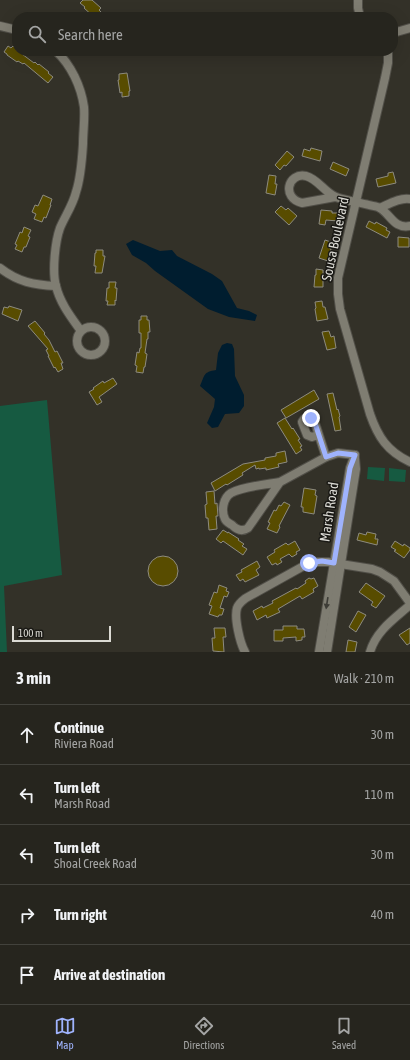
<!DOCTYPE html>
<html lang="en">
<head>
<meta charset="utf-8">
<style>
	body { margin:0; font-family:"Asap Condensed",sans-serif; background:#32312b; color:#f1f3f6 }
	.scale { position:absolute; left:12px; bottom:10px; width:99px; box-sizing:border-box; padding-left:4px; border:2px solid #dbdad4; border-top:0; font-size:11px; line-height:14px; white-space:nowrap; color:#dbdad4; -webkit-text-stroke:3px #1a1915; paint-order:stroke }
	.stop { position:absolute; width:12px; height:12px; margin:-9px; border:3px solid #9fb3fd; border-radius:50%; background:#fff }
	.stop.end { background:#9fb3fd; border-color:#fff; box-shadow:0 1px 4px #0008 }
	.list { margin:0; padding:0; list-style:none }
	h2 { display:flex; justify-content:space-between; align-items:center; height:52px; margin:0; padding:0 16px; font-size:17px }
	h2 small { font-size:13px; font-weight:400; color:#a4a5a4 }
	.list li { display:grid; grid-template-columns:26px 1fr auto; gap:12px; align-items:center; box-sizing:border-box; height:60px; padding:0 16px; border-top:1px solid #42423c }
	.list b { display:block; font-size:15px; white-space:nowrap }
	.list p { margin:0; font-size:13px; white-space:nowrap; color:#a4a5a4 }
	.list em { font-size:13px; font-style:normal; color:#a4a5a4 }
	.icon { flex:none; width:22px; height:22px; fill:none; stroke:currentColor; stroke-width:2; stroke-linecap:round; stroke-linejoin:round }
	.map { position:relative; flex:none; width:410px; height:652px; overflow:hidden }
	.search { position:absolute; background:#26251e; box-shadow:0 4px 16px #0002; left:12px; right:12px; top:12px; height:44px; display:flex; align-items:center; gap:10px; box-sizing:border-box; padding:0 14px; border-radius:16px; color:#a4a5a4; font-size:15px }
	.sheet { height:352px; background:#26251e }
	nav { display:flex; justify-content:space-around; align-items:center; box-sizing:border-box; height:56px; border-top:1px solid #42423c; background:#26251e; font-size:11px; color:#a4a5a4 }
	nav a { display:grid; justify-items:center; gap:2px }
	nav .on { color:#9fb3fd }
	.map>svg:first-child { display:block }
	.green { fill:#165a41 }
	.water { fill:#001d2f }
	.building { fill:#584c00; stroke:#8d8b80 }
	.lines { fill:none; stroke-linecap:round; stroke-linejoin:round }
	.street-casing { stroke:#514f48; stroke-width:10 }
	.street { stroke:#7f7d72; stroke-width:8 }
	.oneway { fill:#3d3c36 }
	.route { stroke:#9fb3fd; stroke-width:5 }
	.labels { text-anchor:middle; stroke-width:3; stroke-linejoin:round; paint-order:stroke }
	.street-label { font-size:14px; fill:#dbdad4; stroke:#1a1915 }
</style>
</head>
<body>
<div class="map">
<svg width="410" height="652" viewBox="0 0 410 652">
	<rect width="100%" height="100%" fill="#333128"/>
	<!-- green -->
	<g class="green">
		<polygon points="47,400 62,575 4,586 7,652 0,652 0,406"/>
		<polygon points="368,467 385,468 384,481 367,479"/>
		<polygon points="389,468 406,470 405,482 389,481"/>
	</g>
	<!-- water -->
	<g class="water">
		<polygon points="133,240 160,251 172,250 177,256 212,274 222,281 237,308 249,311 257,315 255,321 229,317 208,309 155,271 146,263 132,255 126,244"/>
		<path d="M227 343 232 344 234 349 235 376 244 395V406L239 413 225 414 218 427 212 428 207 423 214 407 215 399 200 386C205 375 203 372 216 370L218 353 222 345Z"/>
	</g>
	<!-- building -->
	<g class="building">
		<polygon points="83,0 92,0 101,8 99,10 103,14 101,17 94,17 84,8 85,7 80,3"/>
		<polygon points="8,46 11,48 13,46 17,49 17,51 19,51 22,53 22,54 34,63 35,62 38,65 39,64 49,72 48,73 53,77 48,83 24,63 23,64 18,61 17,62 7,55 7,54 4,52"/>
		<polygon points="127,73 130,91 129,91 129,96 122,97 122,92 120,93 118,80 119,80 119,74"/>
		<polygon points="311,148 322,151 320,161 302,156 304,149 310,151"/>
		<polygon points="287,151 294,157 286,166 284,165 280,170 275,165"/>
		<polygon points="333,162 349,169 346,176 330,169"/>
		<polygon points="393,172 396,183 378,187 376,179 388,176 388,173"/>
		<polygon points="269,175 276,176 275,184 277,184 275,195 266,193"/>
		<polygon points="43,195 52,199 50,205 51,205 46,218 44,217 42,222 34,219 36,214 32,212 35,205 38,206"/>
		<polygon points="281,206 286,210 288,208 297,216 289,225 275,212"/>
		<polygon points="321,210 332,211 332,213 339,213 338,221 326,220 325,225 319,224"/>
		<polygon points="369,221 375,224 376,222 387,228 386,230 390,232 387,238 366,227"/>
		<polygon points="24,227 31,230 28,236 30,237 26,247 24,247 22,252 15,249 17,245 15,244 20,232 22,233"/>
		<polygon points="398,237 409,238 409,247 398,247"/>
		<polygon points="325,240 331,242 330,249 331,249 328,261 319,258"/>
		<polygon points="96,250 103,250 103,256 105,256 102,273 95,273 96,266 94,266 95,253 96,253"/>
		<polygon points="316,269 323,270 323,287 314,287 315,275 316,275"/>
		<polygon points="109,282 116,282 115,288 117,288 116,301 115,300 115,305 107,305 108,301 106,301 107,288 109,288"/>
		<polygon points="322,301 323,307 325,307 328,319 317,321 315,309 316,308 315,302"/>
		<polygon points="9,306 22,310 18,321 2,314 4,307 8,308"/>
		<polygon points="141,316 147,316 147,320 149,320 150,332 148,332 148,339 147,339 145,353 147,354 145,367 144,367 143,373 136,372 137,366 135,365 137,352 139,353 140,348 141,348 141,333 139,333 139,320 141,320"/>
		<polygon points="35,321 45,333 44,334 49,340 55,352 57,351 63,363 61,363 63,369 58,372 55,367 54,368 48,356 49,356 46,350 48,349 28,326"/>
		<polygon points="329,331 331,337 334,336 336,348 327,350 322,332"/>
		<polygon points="113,378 117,384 99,397 102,402 97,405 89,392 94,389 93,388 103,381 104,383"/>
		<polygon points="314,390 319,399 286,418 281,410"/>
		<polygon points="333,393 337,410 338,409 340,416 339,417 341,430 335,431 327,394"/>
		<polygon points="285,418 292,429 293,428 300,439 298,440 302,446 300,447 302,450 296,454 277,423"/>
		<polygon points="285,451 287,462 278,464 279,467 266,470 266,468 259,469 259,468 256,469 255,465 242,473 243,475 227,485 226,484 215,491 211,483 243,464 265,460 265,458 276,456 276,453"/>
		<polygon points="304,488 316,490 315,495 317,496 314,514 303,512 303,507 301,507"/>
		<polygon points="214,491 215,504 217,503 218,516 216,516 217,529 209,530 208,518 206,518 205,505 207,504 206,492"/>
		<polygon points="284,502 290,505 279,526 280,527 277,533 267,529 270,523 268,522 274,510 276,511 279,505 281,506"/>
		<polygon points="223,530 228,533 228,532 239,539 238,540 244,544 242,546 247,549 243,555 223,541 221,543 216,539"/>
		<polygon points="367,532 376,534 375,539 378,539 377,545 357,540 359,533 366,535"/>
		<polygon points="295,541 300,550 296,552 297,554 292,557 289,554 280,559 282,562 277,565 276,563 272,565 267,557 275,552 274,550 286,543 288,545"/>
		<polygon points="395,541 403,546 404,544 410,548 410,550 404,558 394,551 396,550 391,547"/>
		<circle cx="163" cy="571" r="15"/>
		<polygon points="257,561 260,567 256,570 259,575 245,582 243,579 240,581 236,575 242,572 241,570"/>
		<polygon points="309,578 311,579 314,578 318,586 313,589 314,592 302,599 300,596 278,609 280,612 267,618 266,615 257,620 253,611 262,606 263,608 273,603 272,601 296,588 297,589 306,583 305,581"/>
		<polygon points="366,583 385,596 376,608 371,605 373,602 359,592"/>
		<polygon points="219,585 227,588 226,591 229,592 227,597 224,596 220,608 224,609 222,615 219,615 218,617 209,614 212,606 209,605 214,592 217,593"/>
		<polygon points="358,611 366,615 356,632 349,627"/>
		<polygon points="283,626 297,626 297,629 304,629 305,637 302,637 302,640 296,641 296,637 283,638 283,641 274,641 274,630 283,630"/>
		<polygon points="214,628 225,628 226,637 223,637 224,652 213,651 212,638 215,638"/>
		<polygon points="410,628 410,643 407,645 399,635"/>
		<polygon points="348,640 357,642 355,652 346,652"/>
	</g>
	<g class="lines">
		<defs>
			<g id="street">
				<polyline points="358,0 358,8 360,17"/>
				<polyline points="0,26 17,30"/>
				<polyline points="393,33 410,28"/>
				<path d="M56 51C71 65 81 86 84 107 85 119 83 132 83 144 82 160 81 177 76 192 73 205 65 216 60 228 55 242 52 272 56 286 60 303 71 317 81 331"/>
				<path d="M388 51V63L385 78 338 278V294L340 309 370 414C378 437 387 451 410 462"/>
				<path d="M335 197 302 203C281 198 288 172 306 176 318 179 325 193 336 197 346 201 358 202 369 205 372 206 377 206 380 208 391 215 394 229 410 226"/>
				<path d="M380 208C389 204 400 197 410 199"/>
				<path d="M0 268C18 282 34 285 56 286"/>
				<circle cx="91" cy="341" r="14"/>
				<polyline points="318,435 312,437 307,435 302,422 304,419 308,417 311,418 314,420 326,457"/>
				<path d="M280 482C265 485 244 486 231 493 223 498 221 511 225 519 226 522 229 523 232 525 237 530 242 532 248 528L280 482 326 457 338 453 355 455"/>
				<path d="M245 652C240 643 234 618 237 608 239 603 242 601 246 598L309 563 316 562H328L372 569 380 572 394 581 410 603"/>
				<polyline points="319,652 350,468 355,455"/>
				<polyline points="327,652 356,469 355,458"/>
				<path d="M370 652C376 631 394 619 410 605"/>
			</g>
		</defs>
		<!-- street casing -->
		<use href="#street" class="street-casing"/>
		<!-- street -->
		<use href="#street" class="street"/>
	</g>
	<!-- one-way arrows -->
	<defs><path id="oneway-solid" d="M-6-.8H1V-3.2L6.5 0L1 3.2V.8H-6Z"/></defs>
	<use class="oneway" href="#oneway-solid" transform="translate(327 603) rotate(99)"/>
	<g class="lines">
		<!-- route -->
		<polyline class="route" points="309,563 322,561 334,563 350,468 355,455 338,453 326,457 314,420 311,418"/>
	</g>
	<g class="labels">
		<!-- street labels -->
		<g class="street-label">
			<text transform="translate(335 239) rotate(-78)" y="5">Sousa Boulevard</text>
			<text transform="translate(329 512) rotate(-81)" y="5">Marsh Road</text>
		</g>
	</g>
</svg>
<div class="scale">100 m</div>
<div class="stop" style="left:309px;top:563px"></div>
<div class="stop end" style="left:311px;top:418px"></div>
<div class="search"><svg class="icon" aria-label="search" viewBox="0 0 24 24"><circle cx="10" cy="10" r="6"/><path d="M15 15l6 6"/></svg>Search here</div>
</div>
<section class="sheet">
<h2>3 min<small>Walk · 210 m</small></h2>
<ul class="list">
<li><svg class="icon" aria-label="ahead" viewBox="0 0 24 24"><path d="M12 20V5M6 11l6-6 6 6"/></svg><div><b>Continue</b><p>Riviera Road</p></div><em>30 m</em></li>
<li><svg class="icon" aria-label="left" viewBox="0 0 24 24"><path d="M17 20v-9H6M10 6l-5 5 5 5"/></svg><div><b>Turn left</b><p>Marsh Road</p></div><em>110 m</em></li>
<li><svg class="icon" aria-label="left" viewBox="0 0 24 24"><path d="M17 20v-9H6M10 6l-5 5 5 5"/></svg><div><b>Turn left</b><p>Shoal Creek Road</p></div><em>30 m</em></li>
<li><svg class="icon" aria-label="right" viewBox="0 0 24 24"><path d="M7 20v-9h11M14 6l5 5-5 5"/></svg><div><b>Turn right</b></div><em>40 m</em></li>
<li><svg class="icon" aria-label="arrive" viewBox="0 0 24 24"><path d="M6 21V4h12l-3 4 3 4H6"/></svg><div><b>Arrive at destination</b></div></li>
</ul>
</section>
<nav>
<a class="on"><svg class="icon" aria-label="map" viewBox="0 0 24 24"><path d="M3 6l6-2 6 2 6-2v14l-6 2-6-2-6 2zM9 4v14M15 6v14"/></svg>Map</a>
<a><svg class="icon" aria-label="directions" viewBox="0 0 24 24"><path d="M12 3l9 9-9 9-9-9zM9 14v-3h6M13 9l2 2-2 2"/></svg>Directions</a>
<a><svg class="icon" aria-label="saved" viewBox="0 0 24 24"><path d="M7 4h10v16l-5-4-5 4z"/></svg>Saved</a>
</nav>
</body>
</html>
